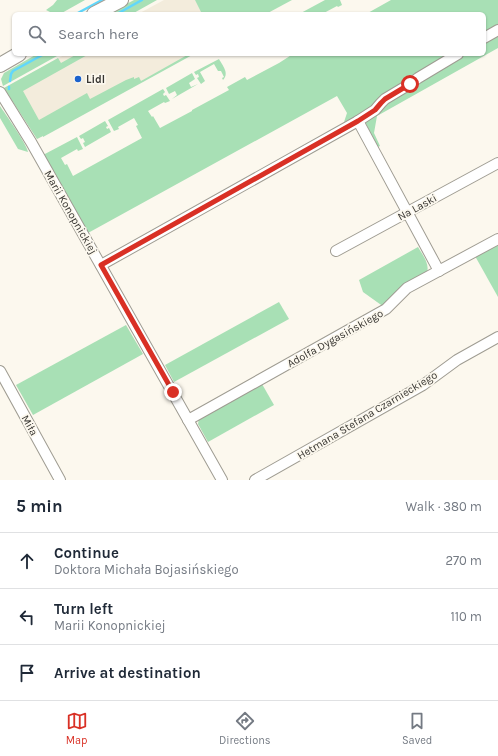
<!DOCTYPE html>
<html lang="en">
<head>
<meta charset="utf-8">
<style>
	body { margin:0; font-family:Karla,sans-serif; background:#f2f2f3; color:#1f2937 }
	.stop { position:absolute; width:12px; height:12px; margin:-9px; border:3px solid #d93025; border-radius:50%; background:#fff }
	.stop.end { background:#d93025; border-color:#fff; box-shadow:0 1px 4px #0008 }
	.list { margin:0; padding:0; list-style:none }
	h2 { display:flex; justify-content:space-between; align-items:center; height:52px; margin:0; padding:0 16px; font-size:17px }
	h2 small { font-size:13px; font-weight:400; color:#747a83 }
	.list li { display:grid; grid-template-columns:26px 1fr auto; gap:12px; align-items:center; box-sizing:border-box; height:56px; padding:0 16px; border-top:1px solid #e0e1e3 }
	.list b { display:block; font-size:15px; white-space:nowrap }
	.list p { margin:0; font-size:13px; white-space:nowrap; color:#747a83 }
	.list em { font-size:13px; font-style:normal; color:#747a83 }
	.icon { flex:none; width:22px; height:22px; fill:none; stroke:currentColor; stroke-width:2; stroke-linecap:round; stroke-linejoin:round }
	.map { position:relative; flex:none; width:498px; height:480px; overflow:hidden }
	.search { position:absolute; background:#fff; box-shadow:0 1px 3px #0004; left:12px; right:12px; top:12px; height:44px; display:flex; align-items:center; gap:10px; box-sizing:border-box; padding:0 14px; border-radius:6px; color:#747a83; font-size:15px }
	.sheet { height:220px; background:#fff }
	nav { display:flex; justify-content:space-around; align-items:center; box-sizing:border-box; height:56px; border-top:1px solid #e0e1e3; background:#fff; font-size:11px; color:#747a83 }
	nav a { display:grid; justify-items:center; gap:2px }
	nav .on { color:#d93025 }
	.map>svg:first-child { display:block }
	.built { fill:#f3ecdc }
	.green { fill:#a8e0b5 }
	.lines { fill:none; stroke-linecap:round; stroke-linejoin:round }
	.stream { stroke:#61d7fc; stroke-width:2.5 }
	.street-casing { stroke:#9f9c92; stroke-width:12 }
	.secondary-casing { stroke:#9f9c92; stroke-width:16 }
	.street { stroke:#fff; stroke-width:10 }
	.secondary { stroke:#fff; stroke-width:14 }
	.route { stroke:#d93025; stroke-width:5 }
	.poi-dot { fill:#1b62cd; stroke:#fcf8ee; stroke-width:1.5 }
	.labels { text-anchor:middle; stroke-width:3.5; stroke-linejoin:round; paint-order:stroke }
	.poi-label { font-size:11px; font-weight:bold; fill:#373531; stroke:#fcf8ee; text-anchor:start }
	.street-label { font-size:11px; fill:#373531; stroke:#fcf8ee }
</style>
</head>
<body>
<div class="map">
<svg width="498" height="480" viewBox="0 0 498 480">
	<rect width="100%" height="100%" fill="#fcf8ee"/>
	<!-- built -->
	<g class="built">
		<polygon points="164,0 201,0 209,14 138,14"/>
		<polygon points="66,54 191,54 37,139 4,88"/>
	</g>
	<!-- green -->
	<g class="green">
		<polygon points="57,0 85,0 60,14 54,14 46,10 53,5"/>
		<polygon points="134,0 157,0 132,14 108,14"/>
		<polygon points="195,0 292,0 266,14 202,14"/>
		<polygon points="325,0 340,0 342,5 338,7 337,6 322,14 299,14"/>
		<polygon points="391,0 498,0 498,28 484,36 484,14 366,14"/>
		<polygon points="498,32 498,48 377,116 374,133 380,146 378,147 364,120 384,102 461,54 484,54 484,40"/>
		<polygon points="37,54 56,54 57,56 3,86 1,79 4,73"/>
		<polygon points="77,54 89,54 23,91 39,120 87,93 90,99 126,80 134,77 134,79 139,77 141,81 189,54 194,54 43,137 43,136 37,139 4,88 58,58 61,63"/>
		<polygon points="293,54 455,54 370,110 344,122 347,113 337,96 88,233 43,155 77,137 83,149 78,151 77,149 61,158 65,165 67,164 73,176 142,138 136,126 138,125 134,118 118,127 119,129 114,131 108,120 163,89 165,92 163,94 164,96 166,95 170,101 165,103 164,102 148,111 152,117 153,116 160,128 192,111 192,110 229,90 227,87 245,77 247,80 279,63"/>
		<path d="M219 59C222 65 230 73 223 80L222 78 224 77 221 71H218L214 64 200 72 205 81 201 84 197 78 199 77 198 74 196 75 194 72Z"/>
		<polygon points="192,73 195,79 189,83 191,87 198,84 172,99 177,95 175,91 169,94 166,88"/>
		<path d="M0 106C6 115 26 143 28 152L18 149 0 118Z"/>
		<polygon points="105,121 108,126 106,127 107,129 109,128 111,132 85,147 83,143 85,142 83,138 81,139 79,136"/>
		<polygon points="498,243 498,297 475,256"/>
		<path d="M418 247C422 254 430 264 427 272L384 307 363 292 359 280Z"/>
		<polygon points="279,302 289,319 174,382 165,365"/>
		<polygon points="126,325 143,354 33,415 16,385"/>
		<polygon points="262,384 274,405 208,442 198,424 199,418"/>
	</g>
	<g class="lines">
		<!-- stream -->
		<g class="stream">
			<polyline points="76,14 102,0"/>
			<polyline points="117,14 142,0"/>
			<polyline points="10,81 11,74 13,71 44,54"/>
			<polyline points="9,89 9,87"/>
		</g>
		<defs>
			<g id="street">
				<polyline points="484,38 498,30"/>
				<polyline points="0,92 31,142 222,480"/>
				<polyline points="358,121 439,271"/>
				<polyline points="336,251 498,163"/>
				<polyline points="101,265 358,121 375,110 381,103 385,99 410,84 418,78 458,54"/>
				<polyline points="0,371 60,480"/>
				<polyline points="188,420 386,309 407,288 498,239"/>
				<polyline points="255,480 423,385 457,360 498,337"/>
			</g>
			<g id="secondary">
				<polyline points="94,14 121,0"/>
				<polyline points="0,65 19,54"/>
			</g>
		</defs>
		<!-- street casing -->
		<use href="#street" class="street-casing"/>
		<!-- secondary casing -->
		<use href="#secondary" class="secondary-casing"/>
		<!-- street -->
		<use href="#street" class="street"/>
		<!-- secondary -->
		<use href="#secondary" class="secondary"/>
	</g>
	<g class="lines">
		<!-- route -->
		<polyline class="route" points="173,392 101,265 358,121 375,110 381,103 385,99 410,84"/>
	</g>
	<!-- markers -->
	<circle class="poi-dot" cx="78" cy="79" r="4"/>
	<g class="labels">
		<!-- poi labels -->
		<g class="poi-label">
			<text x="86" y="83">Lidl</text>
		</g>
		<!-- street labels -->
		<g class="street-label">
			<text transform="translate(417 207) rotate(-29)" y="4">Na Laski</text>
			<text transform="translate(71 212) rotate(60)" y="4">Marii Konopnickiej</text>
			<text transform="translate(335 338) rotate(-29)" y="4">Adolfa Dygasińskiego</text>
			<text transform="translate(367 415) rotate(-31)" y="4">Hetmana Stefana Czarnieckiego</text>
			<text transform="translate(30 425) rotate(61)" y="4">Miła</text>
		</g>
	</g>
</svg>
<div class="stop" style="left:410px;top:84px"></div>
<div class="stop end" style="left:173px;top:392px"></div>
<div class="search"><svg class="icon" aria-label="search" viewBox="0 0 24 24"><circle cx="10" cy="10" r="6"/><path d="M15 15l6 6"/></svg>Search here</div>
</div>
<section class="sheet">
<h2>5 min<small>Walk · 380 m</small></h2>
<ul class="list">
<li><svg class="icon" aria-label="ahead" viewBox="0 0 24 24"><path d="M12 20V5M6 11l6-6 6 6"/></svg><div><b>Continue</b><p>Doktora Michała Bojasińskiego</p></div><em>270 m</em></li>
<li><svg class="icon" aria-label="left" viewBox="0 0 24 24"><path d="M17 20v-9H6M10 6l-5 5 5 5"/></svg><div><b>Turn left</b><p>Marii Konopnickiej</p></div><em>110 m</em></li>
<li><svg class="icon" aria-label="arrive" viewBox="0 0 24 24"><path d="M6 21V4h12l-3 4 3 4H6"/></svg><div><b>Arrive at destination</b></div></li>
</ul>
</section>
<nav>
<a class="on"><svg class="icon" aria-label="map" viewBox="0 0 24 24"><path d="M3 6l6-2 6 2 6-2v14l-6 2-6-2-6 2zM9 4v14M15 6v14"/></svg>Map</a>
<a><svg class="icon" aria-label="directions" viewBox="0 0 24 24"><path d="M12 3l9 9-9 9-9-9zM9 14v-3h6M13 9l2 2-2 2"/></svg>Directions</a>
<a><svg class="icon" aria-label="saved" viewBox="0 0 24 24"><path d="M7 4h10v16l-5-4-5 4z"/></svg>Saved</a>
</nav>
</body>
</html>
